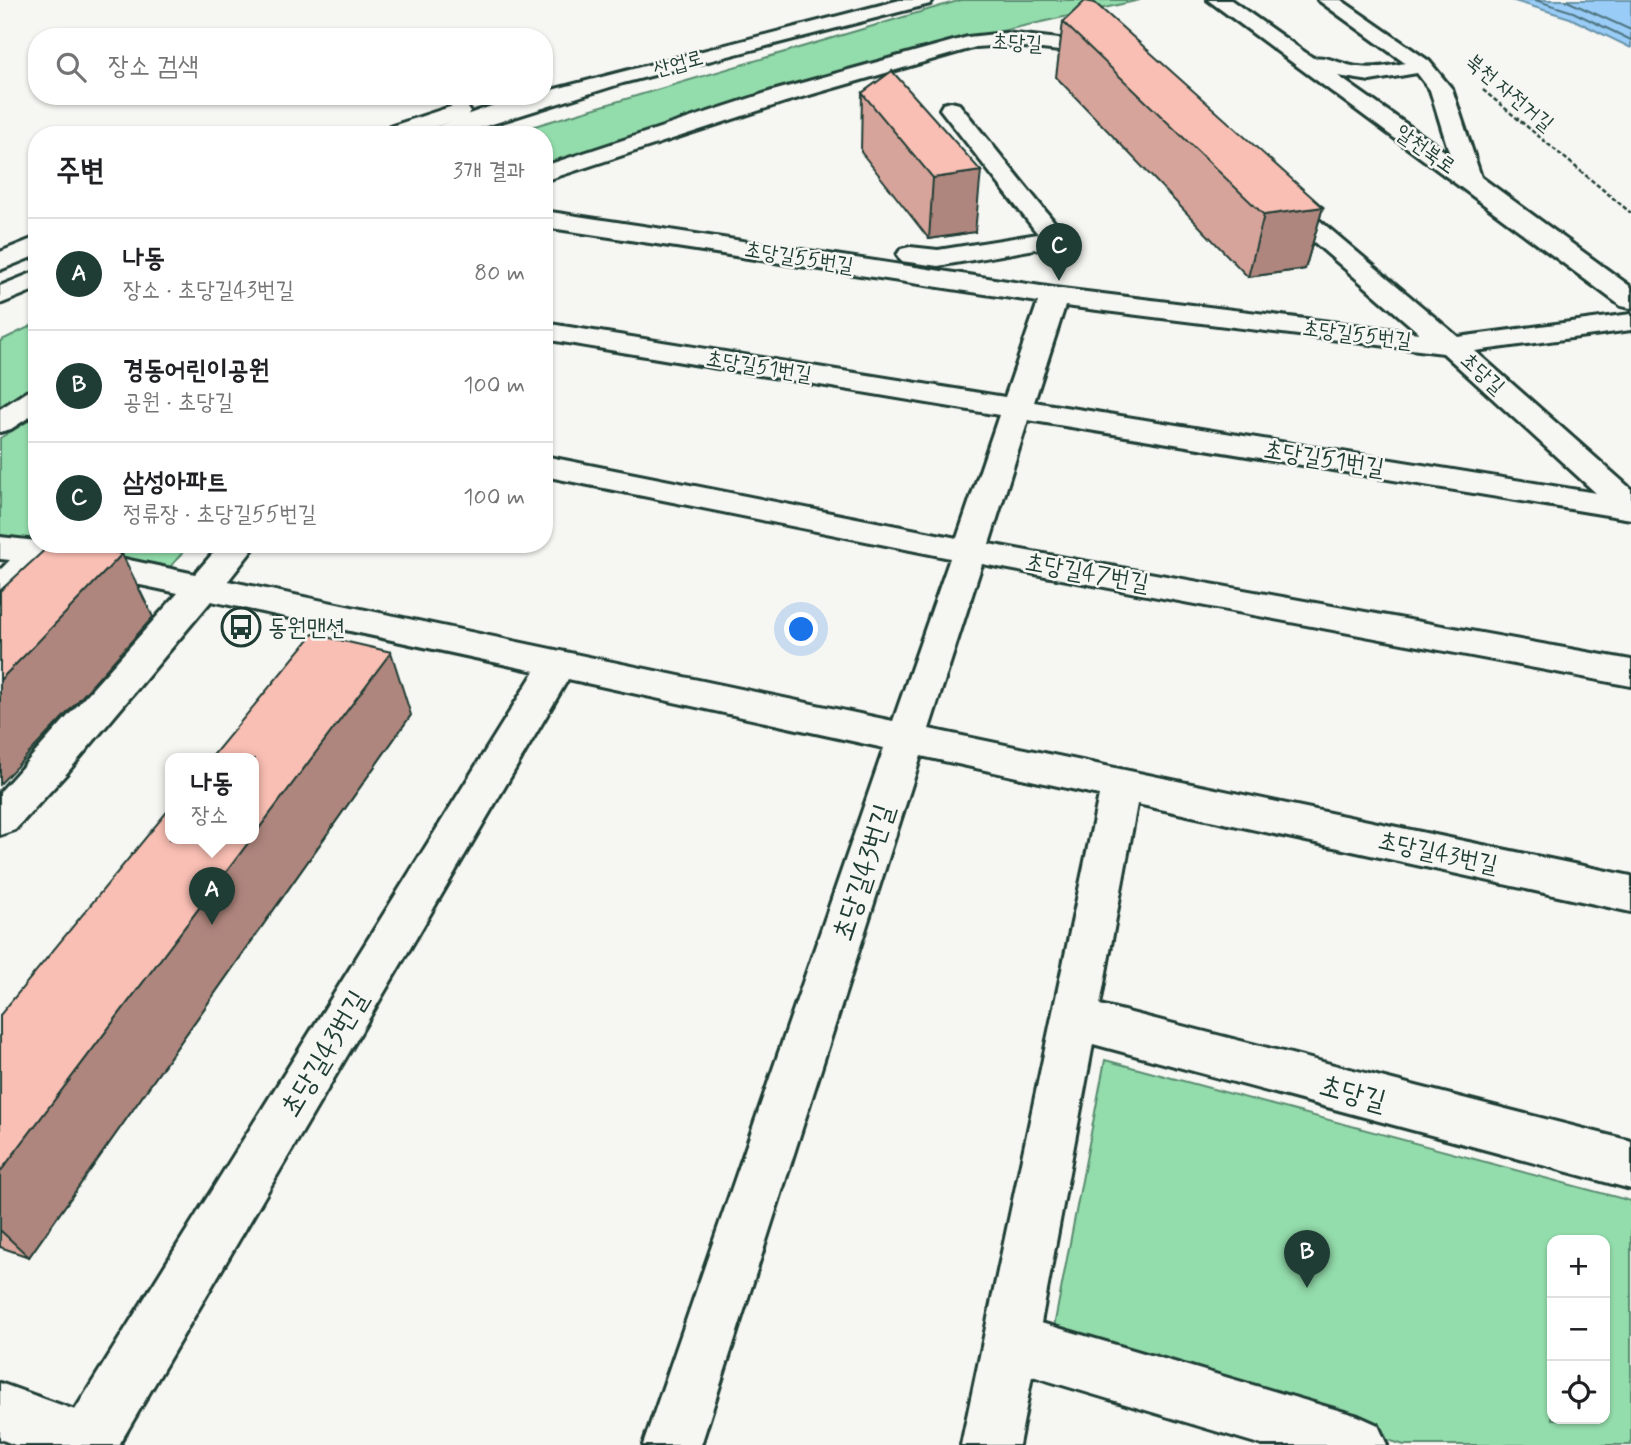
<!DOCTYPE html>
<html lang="ko">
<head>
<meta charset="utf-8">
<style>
	body { margin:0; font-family:Mynerve,"Poor Story",sans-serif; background:#f2f2f2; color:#202124 }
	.controls { position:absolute; right:21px; bottom:21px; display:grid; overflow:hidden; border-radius:14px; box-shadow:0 2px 5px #0004 }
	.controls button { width:63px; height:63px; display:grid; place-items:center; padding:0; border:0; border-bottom:2px solid #e0e0e0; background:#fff; color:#202124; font:35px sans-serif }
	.you { position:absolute; left:802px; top:630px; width:24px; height:24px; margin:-18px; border:5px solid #fff; border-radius:50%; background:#1a73e8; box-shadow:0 0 0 10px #1a73e833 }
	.badge { display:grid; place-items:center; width:46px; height:46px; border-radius:50%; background:#1f3d34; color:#fff; font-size:23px; font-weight:700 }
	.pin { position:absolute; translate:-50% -58px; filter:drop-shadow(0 2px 4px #0008) }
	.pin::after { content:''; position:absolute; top:37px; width:24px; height:21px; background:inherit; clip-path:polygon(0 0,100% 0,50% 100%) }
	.popup { position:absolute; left:165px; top:753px; width:94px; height:91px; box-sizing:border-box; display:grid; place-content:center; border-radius:14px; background:#fff; filter:drop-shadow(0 2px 5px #0005); font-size:23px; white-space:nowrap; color:#757577 }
	.popup b { font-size:26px; color:#202124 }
	.popup::after { content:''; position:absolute; left:50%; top:100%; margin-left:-14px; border:14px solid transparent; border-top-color:#fff }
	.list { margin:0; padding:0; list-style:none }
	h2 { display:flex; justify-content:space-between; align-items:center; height:91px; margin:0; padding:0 28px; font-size:30px }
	h2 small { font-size:23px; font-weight:400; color:#757577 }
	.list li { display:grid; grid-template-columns:46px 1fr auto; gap:21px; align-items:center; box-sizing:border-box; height:112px; padding:0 28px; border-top:2px solid #e0e0e0 }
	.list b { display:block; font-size:26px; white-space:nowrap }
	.list p { margin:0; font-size:23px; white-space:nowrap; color:#757577 }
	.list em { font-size:23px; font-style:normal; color:#757577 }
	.icon { flex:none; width:38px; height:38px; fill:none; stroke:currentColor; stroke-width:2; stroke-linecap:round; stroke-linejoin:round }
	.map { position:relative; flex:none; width:1631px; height:1445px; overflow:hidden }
	.search { position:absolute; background:#fff; box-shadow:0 2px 5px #0004; left:28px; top:28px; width:525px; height:77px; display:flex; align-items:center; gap:18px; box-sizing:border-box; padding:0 24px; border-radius:28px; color:#757577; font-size:26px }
	.panel { position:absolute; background:#fff; box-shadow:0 2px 5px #0004; left:28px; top:126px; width:525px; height:427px; border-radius:28px }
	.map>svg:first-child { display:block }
	.green { fill:#93dcab; stroke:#598c70; stroke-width:2; fill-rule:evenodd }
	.water { fill:#99ccf7; stroke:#6893a9; stroke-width:2 }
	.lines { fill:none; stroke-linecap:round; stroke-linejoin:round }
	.shore { stroke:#507682; stroke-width:2 }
	.minor-casing { stroke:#1f3d34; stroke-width:6 }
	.path { stroke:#1f3d34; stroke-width:2.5; stroke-dasharray:4.5 2.5; stroke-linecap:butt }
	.minor { fill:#f6f6f2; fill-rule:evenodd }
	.wall { fill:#d7a49b; stroke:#1f3d34; stroke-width:2 }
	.shaded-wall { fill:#af867e; stroke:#1f3d34; stroke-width:2 }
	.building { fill:#fabfb4; stroke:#1f3d34; stroke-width:2 }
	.labels { text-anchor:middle; stroke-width:5; stroke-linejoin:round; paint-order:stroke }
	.far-street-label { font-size:21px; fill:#1f3d34; stroke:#f6f6f2 }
	.street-label { font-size:24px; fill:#1f3d34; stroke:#f6f6f2 }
	.poi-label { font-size:24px; fill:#1f3d34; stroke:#f6f6f2; text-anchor:start }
	.near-street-label { font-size:28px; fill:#1f3d34; stroke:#f6f6f2 }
</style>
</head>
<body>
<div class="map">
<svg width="1631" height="1445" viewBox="0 0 1631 1445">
	<rect width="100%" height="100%" fill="#f6f6f2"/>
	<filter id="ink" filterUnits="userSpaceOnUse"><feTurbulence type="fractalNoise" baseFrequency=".0143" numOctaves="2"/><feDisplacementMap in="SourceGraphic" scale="14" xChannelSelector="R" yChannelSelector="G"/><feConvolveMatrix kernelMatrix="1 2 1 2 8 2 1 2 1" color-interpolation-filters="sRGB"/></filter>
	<g filter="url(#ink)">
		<!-- green -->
		<g class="green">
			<polygon points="961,0 1140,0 975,37 544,168 544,135 504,135"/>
			<polygon points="37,323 37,391 0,414 0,341"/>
			<polygon points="37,416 37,544 0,535 0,438"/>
			<polygon points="38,544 190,544 164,574"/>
			<path d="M1105 1060 1631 1201V1445H1404L1052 1337ZM1552 1240H1605V1419H1552Z"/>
		</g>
		<!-- water -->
		<polygon class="water" points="1511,0 1631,0 1631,48 1570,18"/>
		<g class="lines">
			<!-- shore -->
			<g class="shore">
				<polyline points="1535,0 1573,12 1631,40"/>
				<polyline points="1565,0 1631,30"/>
			</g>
			<defs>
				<g id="minor">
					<path d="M900 0H933L930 4 623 83 457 135H423L426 130C463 118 505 96 544 96V92Z"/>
					<path d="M1208 0H1231L1313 58C1327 55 1344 66 1359 67 1374 69 1390 66 1405 63L1318 0H1341L1429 61 1452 89 1481 177 1631 287V308L1621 306ZM1417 73 1430 90 1450 155 1338 76 1370 81Z"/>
					<polygon points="1005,33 1113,45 1120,47 1123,51 1120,55 1113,57 1005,45 976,47 785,102 544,181 544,166 769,92 968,37"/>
					<polygon points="951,102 959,104 1064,234 1068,239 1064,244 938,266 901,261 897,255 901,249 910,247 938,250 1038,234 940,109 943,104"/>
					<polygon points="459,104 467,106 470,111 467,116 411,135 377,135 380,130"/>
					<path d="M1278 191 1287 193 1458 337 1631 314V330L1475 351 1631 489V519L1028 420 989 544 1631 660V686L982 564 929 729 1631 876V912L1137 804 1100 1005 1631 1141V1189L1093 1044 1041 1323 1358 1416 1378 1425 1387 1445H1262L1032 1376 1019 1445H961L1099 795 921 756 701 1445H643L884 748 568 679 120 1443 121 1445H15L0 1439V1383L75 1410 535 671 211 601 66 774 15 830 0 835V792L178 593 46 565 12 598 0 602V570L10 560 0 559V537L37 541V544H54L195 574 221 544H257L228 581 893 721 950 558 544 476V456L957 538 999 415 544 339V323L1005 397 1038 302 544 227V211L1054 288 1419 333 1269 203 1266 198 1269 193ZM1065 306 1443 353 1596 493 1034 402Z"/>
					<polygon points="37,237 37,255 0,270 0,252"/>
					<polygon points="37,271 37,289 0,304 0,286"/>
					<polygon points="37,389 37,412 11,429 0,432 0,409 26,392"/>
				</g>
			</defs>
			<!-- minor casing -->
			<use href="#minor" class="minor-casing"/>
			<!-- path -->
			<polyline class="path" points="1483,90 1631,213"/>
			<!-- minor -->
			<use href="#minor" class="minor"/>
		</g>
		<!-- wall -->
		<g class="wall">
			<polygon points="1063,22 1323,207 1305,269 1248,277 1056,77"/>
			<polygon points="892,71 975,232 929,239 861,152 862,93"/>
			<polygon points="411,715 29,1257 0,1247 0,1015"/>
		</g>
		<!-- shaded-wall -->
		<g class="shaded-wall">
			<polygon points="981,171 975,232 929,239 933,178"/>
			<polygon points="1323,207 1305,269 1248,277 1264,215"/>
			<polygon points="122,554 153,617 70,710 0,784 0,680"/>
			<polygon points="391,652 411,715 29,1257 0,1230 0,1172 251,839 254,839 254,835"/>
		</g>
		<!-- building -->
		<g class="building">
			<polygon points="1085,1 1095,3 1323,207 1264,215 1063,22"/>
			<polygon points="892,71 981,171 933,178 862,93"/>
			<polygon points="51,544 79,544 122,554 33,647 0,680 0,591"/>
			<polygon points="313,634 391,652 254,835 254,759 210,759"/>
			<polygon points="170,808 170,839 251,839 0,1172 0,1015"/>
		</g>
	</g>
	<!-- icons -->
	<defs>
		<symbol id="bus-ring" viewBox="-11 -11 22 22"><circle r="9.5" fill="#f6f6f2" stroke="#1f3d34" stroke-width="1.5"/><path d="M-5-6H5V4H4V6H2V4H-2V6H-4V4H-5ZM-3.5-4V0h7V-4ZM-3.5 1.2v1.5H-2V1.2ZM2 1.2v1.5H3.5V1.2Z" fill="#1f3d34"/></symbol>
	</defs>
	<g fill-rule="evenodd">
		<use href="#bus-ring" x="219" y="605" width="44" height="44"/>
	</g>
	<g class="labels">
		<!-- far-street labels -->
		<g class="far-street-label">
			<text transform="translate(1017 42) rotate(3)" y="7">초당길</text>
			<text transform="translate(678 63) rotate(-15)" y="7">산업로</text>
			<text transform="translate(1510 92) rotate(40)" y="7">북천 자전거길</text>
			<text transform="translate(1426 149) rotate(35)" y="7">알천북로</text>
			<text transform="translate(799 257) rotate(9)" y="7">초당길55번길</text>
			<text transform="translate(1357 334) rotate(7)" y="7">초당길55번길</text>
			<text transform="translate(759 366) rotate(9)" y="7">초당길51번길</text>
			<text transform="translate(1483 373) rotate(42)" y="7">초당길</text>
		</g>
		<!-- street labels -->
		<g class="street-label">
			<text transform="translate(1324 458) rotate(9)" y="8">초당길51번길</text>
			<text transform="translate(1087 572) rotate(10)" y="8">초당길47번길</text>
			<text transform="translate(1438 852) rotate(12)" y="8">초당길43번길</text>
		</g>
		<!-- poi labels -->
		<g class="poi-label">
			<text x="268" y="635">동원맨션</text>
		</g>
		<!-- near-street labels -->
		<g class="near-street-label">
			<text transform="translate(862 872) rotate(-72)" y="10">초당길43번길</text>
			<text transform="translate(323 1053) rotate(-59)" y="10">초당길43번길</text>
			<text transform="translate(1353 1092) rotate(15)" y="10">초당길</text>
		</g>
	</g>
</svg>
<div class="controls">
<button>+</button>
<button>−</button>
<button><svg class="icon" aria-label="locate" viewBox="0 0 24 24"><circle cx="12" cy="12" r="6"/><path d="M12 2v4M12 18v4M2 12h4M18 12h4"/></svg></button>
</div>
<div class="you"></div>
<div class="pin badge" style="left:212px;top:925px">A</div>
<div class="popup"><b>나동</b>장소</div>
<div class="pin badge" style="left:1307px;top:1288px">B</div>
<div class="pin badge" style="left:1059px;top:281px">C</div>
<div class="search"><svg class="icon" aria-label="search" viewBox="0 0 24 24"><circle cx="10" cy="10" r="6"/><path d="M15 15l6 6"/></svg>장소 검색</div>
<section class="panel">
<h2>주변<small>3개 결과</small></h2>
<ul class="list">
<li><span class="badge">A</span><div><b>나동</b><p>장소 · 초당길43번길</p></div><em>80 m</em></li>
<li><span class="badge">B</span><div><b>경동어린이공원</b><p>공원 · 초당길</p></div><em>100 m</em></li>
<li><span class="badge">C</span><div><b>삼성아파트</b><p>정류장 · 초당길55번길</p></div><em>100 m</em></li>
</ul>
</section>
</div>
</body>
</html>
